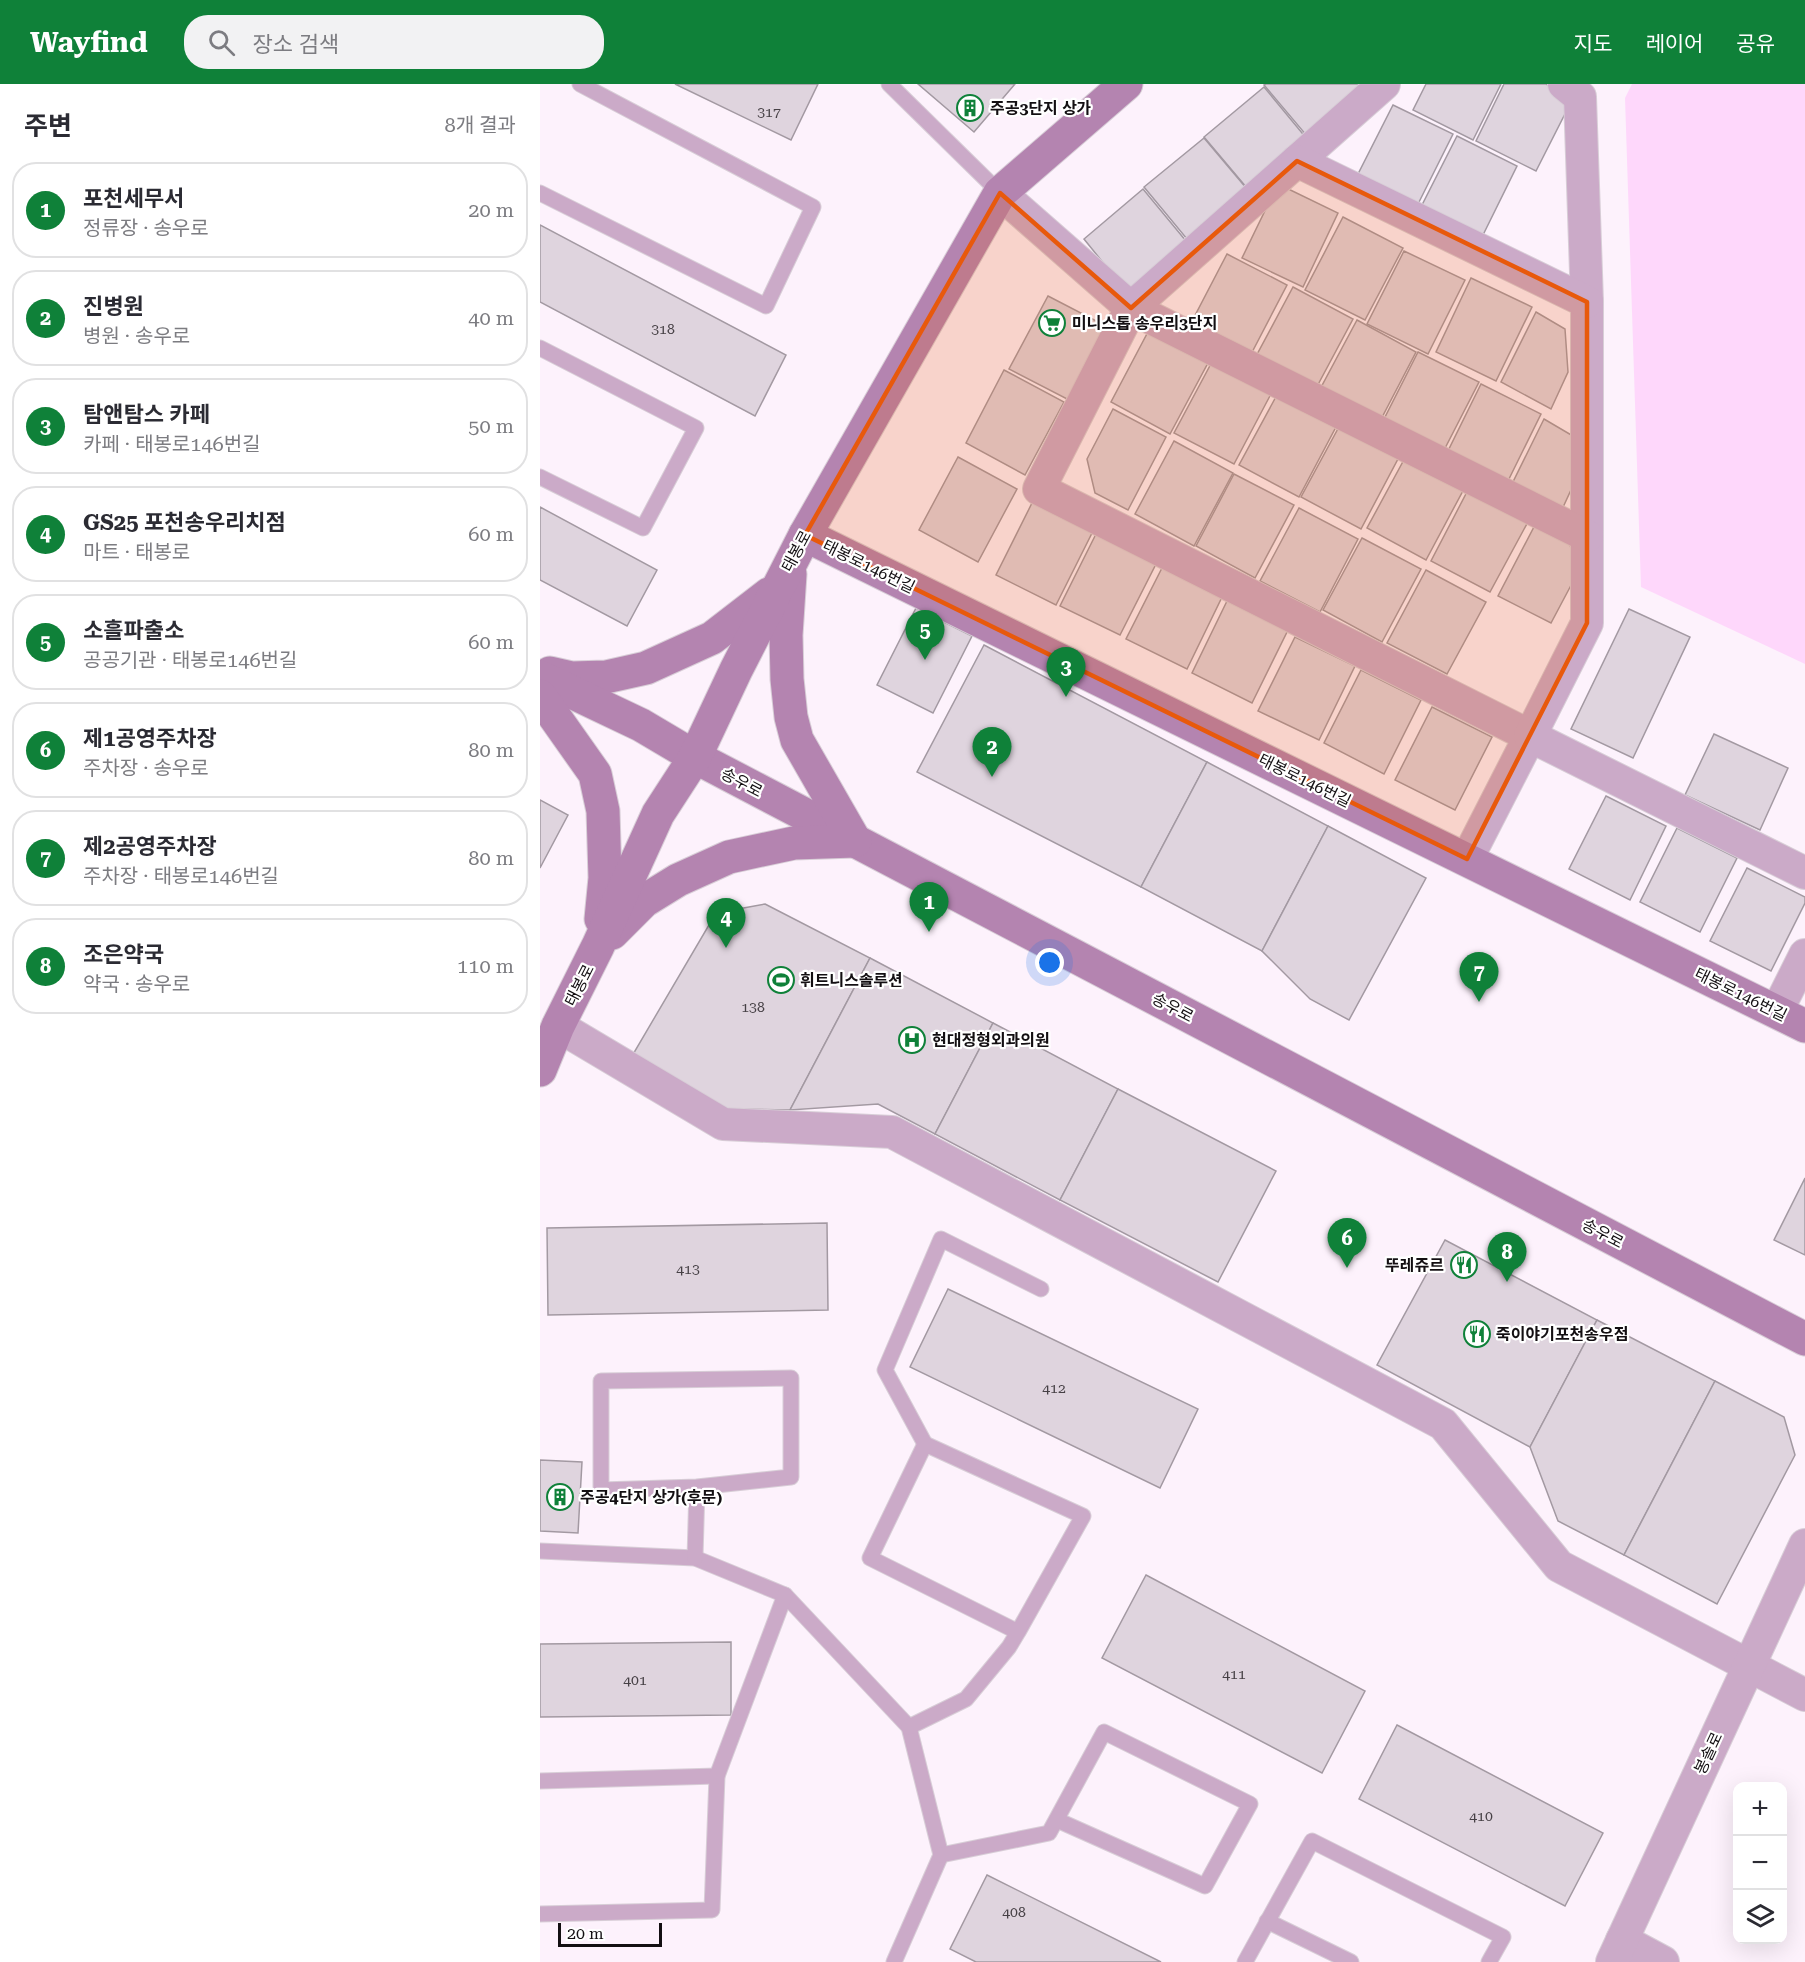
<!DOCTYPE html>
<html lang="ko">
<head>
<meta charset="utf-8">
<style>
	body { margin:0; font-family:"Roboto Serif","Noto Sans KR",serif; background:#f2f2f3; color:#2b2b33 }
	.controls { position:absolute; right:18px; bottom:18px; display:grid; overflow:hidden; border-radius:12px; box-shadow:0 6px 24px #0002 }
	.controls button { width:54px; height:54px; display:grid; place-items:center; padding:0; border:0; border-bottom:2px solid #e1e1e2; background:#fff; color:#2b2b33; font:30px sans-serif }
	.scale { position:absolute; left:18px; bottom:15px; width:104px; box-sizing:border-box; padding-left:6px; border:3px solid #130f12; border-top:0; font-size:16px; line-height:21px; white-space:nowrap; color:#130f12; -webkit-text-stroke:4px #fff; paint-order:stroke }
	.you { position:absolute; left:510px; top:879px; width:21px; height:21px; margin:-15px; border:4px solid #fff; border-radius:50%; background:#1a73e8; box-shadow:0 0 0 9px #1a73e833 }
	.badge { display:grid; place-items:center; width:39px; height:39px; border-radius:50%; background:#0f8139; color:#fff; font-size:20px; font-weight:700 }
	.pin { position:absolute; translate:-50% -50px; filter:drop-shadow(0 2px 3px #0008) }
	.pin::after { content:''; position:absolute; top:32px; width:21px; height:18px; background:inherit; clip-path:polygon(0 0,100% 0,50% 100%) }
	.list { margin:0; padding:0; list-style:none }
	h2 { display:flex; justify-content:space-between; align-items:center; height:78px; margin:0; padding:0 24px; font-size:26px }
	h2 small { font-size:20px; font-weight:400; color:#7c7c81 }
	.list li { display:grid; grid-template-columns:39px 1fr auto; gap:18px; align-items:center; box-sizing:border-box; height:96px; margin:0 12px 12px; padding:0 12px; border:2px solid #e1e1e2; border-radius:24px }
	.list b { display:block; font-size:22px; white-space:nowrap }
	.list p { margin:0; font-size:20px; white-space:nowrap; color:#7c7c81 }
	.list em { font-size:20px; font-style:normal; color:#7c7c81 }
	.icon { flex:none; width:33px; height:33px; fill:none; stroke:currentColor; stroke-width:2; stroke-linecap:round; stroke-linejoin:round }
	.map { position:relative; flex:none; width:1265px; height:1878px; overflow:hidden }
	header { display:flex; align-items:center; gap:36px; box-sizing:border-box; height:84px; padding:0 30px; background:#0f8139; color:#fff }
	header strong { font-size:28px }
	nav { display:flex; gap:33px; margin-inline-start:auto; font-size:21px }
	.search { width:420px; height:54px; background:#f2f2f3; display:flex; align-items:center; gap:15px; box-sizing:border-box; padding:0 21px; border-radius:24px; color:#7c7c81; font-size:22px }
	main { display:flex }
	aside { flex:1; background:#fff }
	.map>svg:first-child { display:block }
	.green { fill:#fed7fb }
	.building { fill:#dfd4de; stroke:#a399a2; stroke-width:1.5 }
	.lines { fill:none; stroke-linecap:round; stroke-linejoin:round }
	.lane-casing { stroke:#d8ced7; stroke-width:17 }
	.street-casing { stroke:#d8ced7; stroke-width:34 }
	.secondary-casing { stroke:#d8ced7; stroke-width:35 }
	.lane { stroke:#cbaac8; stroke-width:15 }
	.street { stroke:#cbaac8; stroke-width:32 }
	.secondary { stroke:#b484b0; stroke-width:33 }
	.marked { fill:#e8590c; fill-opacity:0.2; stroke:#e8590c; stroke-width:4.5; stroke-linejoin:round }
	.labels { text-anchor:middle; stroke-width:4.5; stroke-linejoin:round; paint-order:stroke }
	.number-label { font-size:14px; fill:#464045 }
	.poi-label { font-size:16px; font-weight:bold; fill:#130f12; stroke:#fff; text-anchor:start }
	.street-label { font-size:16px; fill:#130f12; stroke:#fff }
</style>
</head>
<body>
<header>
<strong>Wayfind</strong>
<div class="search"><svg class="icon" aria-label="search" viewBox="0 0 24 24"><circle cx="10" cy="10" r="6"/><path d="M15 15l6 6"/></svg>장소 검색</div>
<nav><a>지도</a><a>레이어</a><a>공유</a></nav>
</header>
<main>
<aside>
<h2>주변<small>8개 결과</small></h2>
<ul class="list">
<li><span class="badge">1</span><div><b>포천세무서</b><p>정류장 · 송우로</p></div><em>20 m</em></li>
<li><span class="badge">2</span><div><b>진병원</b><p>병원 · 송우로</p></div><em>40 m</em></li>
<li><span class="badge">3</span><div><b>탐앤탐스 카페</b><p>카페 · 태봉로146번길</p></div><em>50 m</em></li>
<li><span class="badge">4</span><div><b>GS25 포천송우리치점</b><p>마트 · 태봉로</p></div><em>60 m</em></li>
<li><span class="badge">5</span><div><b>소흘파출소</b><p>공공기관 · 태봉로146번길</p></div><em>60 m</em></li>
<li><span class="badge">6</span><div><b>제1공영주차장</b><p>주차장 · 송우로</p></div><em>80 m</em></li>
<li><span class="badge">7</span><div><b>제2공영주차장</b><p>주차장 · 태봉로146번길</p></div><em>80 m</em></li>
<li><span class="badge">8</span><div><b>조은약국</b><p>약국 · 송우로</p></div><em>110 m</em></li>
</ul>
</aside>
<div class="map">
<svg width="1265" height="1878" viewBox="0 0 1265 1878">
	<rect width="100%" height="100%" fill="#fdf2fc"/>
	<!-- green -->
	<polygon class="green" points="1092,0 1265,0 1265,580 1101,503 1085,14"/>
	<!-- building -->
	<g class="building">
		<polygon points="135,0 278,0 251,56"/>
		<polygon points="378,0 475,0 434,48"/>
		<polygon points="726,0 825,0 767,52 724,1"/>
		<polygon points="886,0 961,0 933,56 873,26"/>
		<polygon points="964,0 1006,0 1033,14 996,87 936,57"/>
		<polygon points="724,3 767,55 707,104 664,53"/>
		<polygon points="853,21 913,50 876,124 816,94"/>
		<polygon points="917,52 977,82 941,155 880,125"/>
		<polygon points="664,54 707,105 647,155 604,103"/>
		<polygon points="738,100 798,129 763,203 702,174"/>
		<polygon points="603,105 646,157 586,207 544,155"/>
		<polygon points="803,133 863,164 825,236 765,206"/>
		<polygon points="0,141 246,271 215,332 0,218"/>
		<polygon points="864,167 925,196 888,270 827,240"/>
		<polygon points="687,170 747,201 709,274 649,243"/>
		<polygon points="931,194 992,223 956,297 896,268"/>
		<polygon points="753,203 813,235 774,308 714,276"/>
		<polygon points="508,212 568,243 529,316 469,285"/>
		<polygon points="996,228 1025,245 1028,288 1011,325 961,298"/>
		<polygon points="817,236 876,268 838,341 778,309"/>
		<polygon points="609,246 669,277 630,350 571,318"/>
		<polygon points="878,268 939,298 901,372 841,341"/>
		<polygon points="673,276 732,308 694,380 634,349"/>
		<polygon points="464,286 524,318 485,391 426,359"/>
		<polygon points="941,300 1001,330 965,403 905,373"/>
		<polygon points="738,309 797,341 759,413 699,381"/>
		<polygon points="573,325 626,353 588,426 555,409 547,375"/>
		<polygon points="1004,335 1033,352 1036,395 1019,432 969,406"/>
		<polygon points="800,341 859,373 821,445 761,413"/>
		<polygon points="634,357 693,389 654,462 595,430"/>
		<polygon points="866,372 925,403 886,476 827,444"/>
		<polygon points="418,373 477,405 438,478 379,446"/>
		<polygon points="694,390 754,421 715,494 656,462"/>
		<polygon points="929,404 989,436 950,508 891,477"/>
		<polygon points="493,417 553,447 516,521 456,491"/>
		<polygon points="0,423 117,486 87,542 0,496"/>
		<polygon points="759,424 818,455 780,528 720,497"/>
		<polygon points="996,439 1029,456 1037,490 1011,539 958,512"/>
		<polygon points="557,448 617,478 580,551 520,522"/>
		<polygon points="822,454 881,485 842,558 783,526"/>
		<polygon points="623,482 683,511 647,585 586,555"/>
		<polygon points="886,486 946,518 907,590 847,559"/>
		<polygon points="688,515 748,546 712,619 652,589"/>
		<polygon points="376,524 432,552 393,629 337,601"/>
		<polygon points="1089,525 1150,553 1093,674 1031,645"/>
		<polygon points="755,553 815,582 779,656 718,627"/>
		<polygon points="444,561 667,678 601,803 377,688"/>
		<polygon points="821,586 881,616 844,690 784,659"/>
		<polygon points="892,623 952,653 915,726 855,696"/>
		<polygon points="1174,650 1248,684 1220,746 1145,711"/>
		<polygon points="667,678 788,742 722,867 601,803"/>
		<polygon points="1066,712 1126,742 1090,816 1029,785"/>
		<polygon points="0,716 28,731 0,784"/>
		<polygon points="788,742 886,794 809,936 770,915 722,867"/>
		<polygon points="1137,744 1197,774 1160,848 1100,818"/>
		<polygon points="1207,784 1265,813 1265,819 1231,887 1170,857"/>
		<polygon points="225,820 330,874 250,1026 182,1025 92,972 176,829"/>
		<polygon points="330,874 453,939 395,1050 338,1020 250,1026"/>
		<polygon points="453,939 578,1005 520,1116 395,1050"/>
		<polygon points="578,1005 736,1087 678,1198 520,1116"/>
		<polygon points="1265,1094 1265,1171 1234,1156"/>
		<polygon points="287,1139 288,1226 8,1231 7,1144"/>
		<polygon points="905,1156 1057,1236 990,1363 837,1281"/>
		<polygon points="408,1205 658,1325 620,1404 370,1283"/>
		<polygon points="1057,1236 1175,1297 1084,1471 1018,1437 990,1363"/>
		<polygon points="1175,1297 1244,1333 1255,1371 1177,1520 1084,1471"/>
		<polygon points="0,1376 42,1378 38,1449 0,1447"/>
		<polygon points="606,1491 825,1607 782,1689 562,1574"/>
		<polygon points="191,1558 191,1631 0,1633 0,1560"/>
		<polygon points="857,1641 1063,1749 1025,1822 819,1715"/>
		<polygon points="447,1791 621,1878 436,1878 410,1865"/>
	</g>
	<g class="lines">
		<defs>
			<g id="lane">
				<polyline points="349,0 460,109"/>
				<polyline points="0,109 226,222 273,123 40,0"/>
				<polyline points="0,264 156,344 103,444 0,393"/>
				<polyline points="385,1360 345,1286 401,1155 501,1205"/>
				<polyline points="0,1467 155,1474 245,1511 369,1643 401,1771 354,1878"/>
				<polyline points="155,1474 157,1403 61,1406 61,1297 251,1294 251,1393 157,1403"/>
				<polyline points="369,1643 426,1615 469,1563 478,1548 543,1432 385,1360 330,1474 478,1548"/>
				<polyline points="0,1697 177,1692"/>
				<polyline points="401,1771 509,1749 564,1648 710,1720 665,1802 517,1736"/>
				<polyline points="0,1830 172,1826 177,1692 245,1511"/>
				<polyline points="727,1837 811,1878"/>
				<polyline points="705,1878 772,1757 963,1853 949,1878"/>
			</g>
			<g id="street">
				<polyline points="844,0 591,224 499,405 990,652 927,775"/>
				<polyline points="1024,0 1040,13 1047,218 1047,539 990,652 1265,789"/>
				<polyline points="757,77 1047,218"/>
				<polyline points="460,109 591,224 1047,452"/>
				<polyline points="1237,927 1265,871"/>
				<polyline points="18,942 183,1040 352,1048 903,1340 1019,1482 1265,1611"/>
				<polyline points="1082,1856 1123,1878"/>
				<polyline points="1072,1878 1265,1461"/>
			</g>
			<g id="secondary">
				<polyline points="265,451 1265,942"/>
				<polyline points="10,589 32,594 66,593 106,584 172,554 229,510"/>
				<polyline points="0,593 101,641 155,673 1265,1255"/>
				<polyline points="0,612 55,690 63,727 65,794 61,835"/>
				<polyline points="72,849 104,817 138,796 189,773 254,759 315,757 257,656 251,633 247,595 246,551 250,490"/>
				<polyline points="0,986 18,942 58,862 118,730 155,673 196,586 265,451 460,109 586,0"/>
			</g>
		</defs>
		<!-- lane casing -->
		<use href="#lane" class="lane-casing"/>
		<!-- street casing -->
		<use href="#street" class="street-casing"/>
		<!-- secondary casing -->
		<use href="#secondary" class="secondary-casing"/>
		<!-- lane -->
		<use href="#lane" class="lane"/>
		<!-- street -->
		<use href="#street" class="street"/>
		<!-- secondary -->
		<use href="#secondary" class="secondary"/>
	</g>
	<!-- marked area -->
	<path class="marked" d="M757 77 1047 218V539L927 775 265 451 460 109 591 224Z"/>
	<!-- icons -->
	<defs>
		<symbol id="building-ring" viewBox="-11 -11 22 22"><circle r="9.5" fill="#fff" stroke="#0f8139" stroke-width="1.5"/><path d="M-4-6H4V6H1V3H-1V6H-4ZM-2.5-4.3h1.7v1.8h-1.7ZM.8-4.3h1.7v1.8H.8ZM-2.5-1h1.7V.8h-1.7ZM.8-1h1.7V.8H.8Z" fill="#0f8139"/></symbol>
		<symbol id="supermarket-ring" viewBox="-11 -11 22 22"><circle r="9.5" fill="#fff" stroke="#0f8139" stroke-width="1.5"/><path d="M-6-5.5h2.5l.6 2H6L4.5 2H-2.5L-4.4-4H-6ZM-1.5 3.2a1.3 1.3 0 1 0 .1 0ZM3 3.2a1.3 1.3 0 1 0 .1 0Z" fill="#0f8139"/></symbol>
		<symbol id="stadium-ring" viewBox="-11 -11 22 22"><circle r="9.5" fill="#fff" stroke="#0f8139" stroke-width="1.5"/><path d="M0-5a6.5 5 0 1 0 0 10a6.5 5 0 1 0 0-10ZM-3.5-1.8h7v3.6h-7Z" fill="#0f8139"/></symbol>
		<symbol id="hospital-ring" viewBox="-11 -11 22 22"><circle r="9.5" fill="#fff" stroke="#0f8139" stroke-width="1.5"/><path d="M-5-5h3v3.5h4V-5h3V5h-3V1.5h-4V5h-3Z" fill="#0f8139"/></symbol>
		<symbol id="restaurant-ring" viewBox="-11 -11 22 22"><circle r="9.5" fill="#fff" stroke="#0f8139" stroke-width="1.5"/><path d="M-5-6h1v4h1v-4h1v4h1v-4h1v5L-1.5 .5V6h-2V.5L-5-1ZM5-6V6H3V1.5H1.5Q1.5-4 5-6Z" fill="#0f8139"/></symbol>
	</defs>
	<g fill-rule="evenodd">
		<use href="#building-ring" x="415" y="9" width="30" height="30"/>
		<use href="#supermarket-ring" x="497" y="224" width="30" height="30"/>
		<use href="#stadium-ring" x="226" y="881" width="30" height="30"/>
		<use href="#hospital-ring" x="357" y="941" width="30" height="30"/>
		<use href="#restaurant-ring" x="909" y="1166" width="30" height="30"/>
		<use href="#restaurant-ring" x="922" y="1235" width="30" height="30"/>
		<use href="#building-ring" x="5" y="1398" width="30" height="30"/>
	</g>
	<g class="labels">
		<!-- number labels -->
		<g class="number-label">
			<text x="229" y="33">317</text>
			<text x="123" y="250">318</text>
			<text x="213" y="928">138</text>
			<text x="148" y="1190">413</text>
			<text x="514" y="1309">412</text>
			<text x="694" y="1595">411</text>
			<text x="95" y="1601">401</text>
			<text x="941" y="1737">410</text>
			<text x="474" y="1833">408</text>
		</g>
		<!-- poi labels -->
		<g class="poi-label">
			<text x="450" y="30">주공3단지 상가</text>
			<text x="532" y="245">미니스톱 송우리3단지</text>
			<text x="260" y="902">휘트니스솔루션</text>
			<text x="392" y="962">현대정형외과의원</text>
			<text x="904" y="1187" text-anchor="end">뚜레쥬르</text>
			<text x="956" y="1256">죽이야기포천송우점</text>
			<text x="40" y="1419">주공4단지 상가(후문)</text>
		</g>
		<!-- street labels -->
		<g class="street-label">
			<text transform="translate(256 467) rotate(-62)" y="6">태봉로</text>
			<text transform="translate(329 482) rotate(26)" y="6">태봉로146번길</text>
			<text transform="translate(765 696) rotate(26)" y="6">태봉로146번길</text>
			<text transform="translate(202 698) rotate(28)" y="6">송우로</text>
			<text transform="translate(39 901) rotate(-63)" y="6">태봉로</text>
			<text transform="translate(1201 910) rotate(26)" y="6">태봉로146번길</text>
			<text transform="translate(633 923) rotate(28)" y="6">송우로</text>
			<text transform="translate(1063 1149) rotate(28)" y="6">송우로</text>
			<text transform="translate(1168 1669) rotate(-65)" y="6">봉솔로</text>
		</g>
	</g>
</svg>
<div class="controls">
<button>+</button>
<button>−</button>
<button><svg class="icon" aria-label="layers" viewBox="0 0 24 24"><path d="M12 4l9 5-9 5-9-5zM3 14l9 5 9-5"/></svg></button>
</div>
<div class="scale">20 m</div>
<div class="you"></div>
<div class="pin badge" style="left:389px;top:848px">1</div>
<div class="pin badge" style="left:452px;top:693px">2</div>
<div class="pin badge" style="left:526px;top:613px">3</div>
<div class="pin badge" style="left:186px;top:864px">4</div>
<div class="pin badge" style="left:385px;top:576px">5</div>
<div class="pin badge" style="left:807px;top:1184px">6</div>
<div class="pin badge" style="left:939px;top:918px">7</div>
<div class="pin badge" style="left:967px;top:1198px">8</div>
</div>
</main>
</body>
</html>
